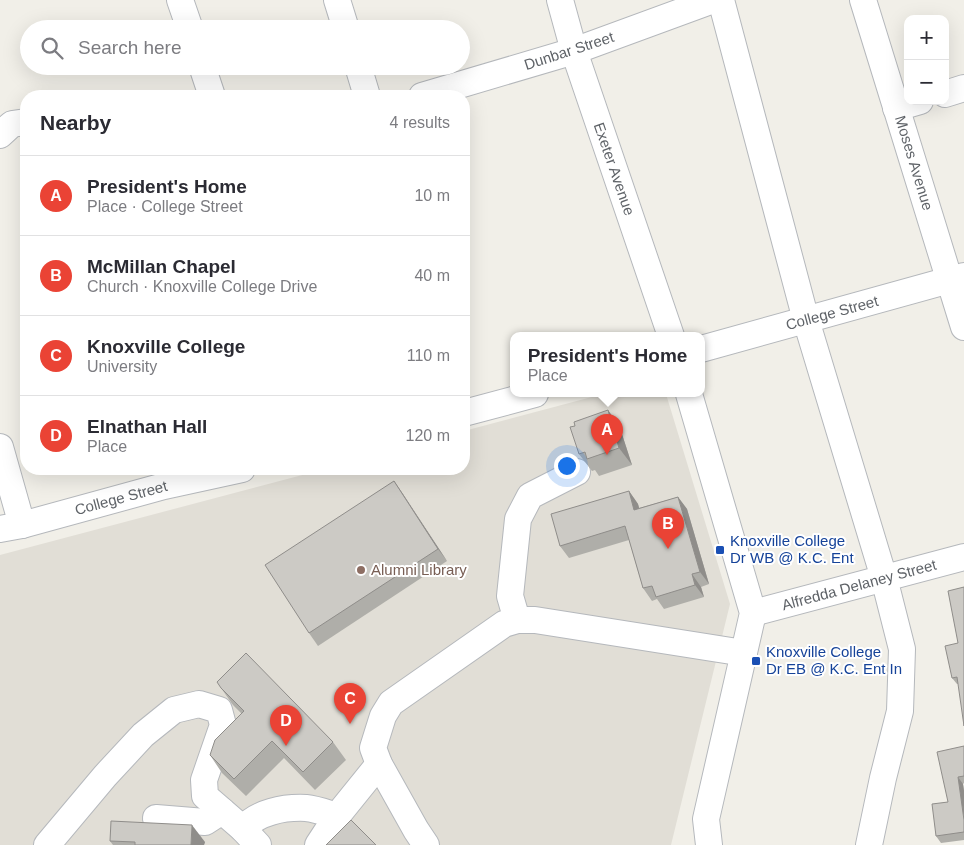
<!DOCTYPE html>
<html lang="en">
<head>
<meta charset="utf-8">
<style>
	body { margin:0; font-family:Helvetica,sans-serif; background:#f7f7f7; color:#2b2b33 }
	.controls { position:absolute; right:15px; top:15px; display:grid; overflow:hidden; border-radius:10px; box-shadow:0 5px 20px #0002 }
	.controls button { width:45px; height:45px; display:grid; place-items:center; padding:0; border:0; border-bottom:1px solid #e1e1e2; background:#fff; color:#2b2b33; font:25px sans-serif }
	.you { position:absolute; left:566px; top:465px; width:18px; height:18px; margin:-12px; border:4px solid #fff; border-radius:50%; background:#1a73e8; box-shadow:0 0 0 8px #1a73e833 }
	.badge { display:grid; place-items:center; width:32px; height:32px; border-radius:50%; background:#ea4335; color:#fff; font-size:16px; font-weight:700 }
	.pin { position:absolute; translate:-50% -41px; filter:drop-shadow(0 1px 2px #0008) }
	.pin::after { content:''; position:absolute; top:26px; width:18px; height:15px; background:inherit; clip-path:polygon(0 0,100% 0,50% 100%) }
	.popup { position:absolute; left:510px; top:332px; width:195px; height:65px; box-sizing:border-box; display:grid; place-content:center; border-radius:10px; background:#fff; filter:drop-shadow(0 1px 4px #0005); font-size:16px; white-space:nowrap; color:#7c7c81 }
	.popup b { font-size:19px; color:#2b2b33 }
	.popup::after { content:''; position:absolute; left:50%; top:100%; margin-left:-10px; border:10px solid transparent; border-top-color:#fff }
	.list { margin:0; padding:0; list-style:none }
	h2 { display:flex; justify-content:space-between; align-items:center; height:65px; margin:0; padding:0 20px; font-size:21px }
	h2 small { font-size:16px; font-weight:400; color:#7c7c81 }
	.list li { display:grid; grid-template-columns:32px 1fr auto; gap:15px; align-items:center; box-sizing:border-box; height:80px; padding:0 20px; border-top:1px solid #e1e1e2 }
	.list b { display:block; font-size:19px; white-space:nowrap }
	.list p { margin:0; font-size:16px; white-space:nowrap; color:#7c7c81 }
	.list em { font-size:16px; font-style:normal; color:#7c7c81 }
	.icon { flex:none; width:28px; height:28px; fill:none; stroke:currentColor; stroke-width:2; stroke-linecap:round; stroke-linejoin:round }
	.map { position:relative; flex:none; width:964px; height:845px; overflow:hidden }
	.search { position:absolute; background:#fff; box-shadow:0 5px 20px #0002; left:20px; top:20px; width:450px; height:55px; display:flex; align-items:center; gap:12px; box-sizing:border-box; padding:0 18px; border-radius:28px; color:#7c7c81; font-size:19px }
	.panel { position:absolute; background:#fff; box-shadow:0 5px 20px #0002; left:20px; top:90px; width:450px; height:385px; border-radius:20px }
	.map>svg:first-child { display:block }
	.education { fill:#e1ded6 }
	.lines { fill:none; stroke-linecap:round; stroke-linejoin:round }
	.minor-casing { stroke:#b5b8bc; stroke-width:28 }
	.minor { stroke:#fff; stroke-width:26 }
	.wall { fill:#afaea9 }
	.shaded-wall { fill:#8f8d8a }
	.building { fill:#cccac5; stroke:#8f8d8a }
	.transit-dot { fill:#1a4fb4; stroke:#fff; stroke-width:2 }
	.education-dot { fill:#8d6e63; stroke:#fff; stroke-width:2 }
	.labels { text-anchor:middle; stroke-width:4; stroke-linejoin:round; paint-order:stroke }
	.street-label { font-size:15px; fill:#5f6368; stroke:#fff }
	.transit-label { font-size:15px; fill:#164399; stroke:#fff; text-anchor:start }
	.education-label { font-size:15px; fill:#785e54; stroke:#fff; text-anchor:start }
</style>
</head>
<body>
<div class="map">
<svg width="964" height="845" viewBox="0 0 964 845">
	<rect width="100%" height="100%" fill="#f1efe8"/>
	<!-- education -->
	<polygon class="education" points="603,394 666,394 730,604 671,845 0,845 0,555 325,469 464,469 464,431"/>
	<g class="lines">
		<defs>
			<g id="minor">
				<polyline points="180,0 190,29"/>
				<polyline points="337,0 346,29"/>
				<polyline points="560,0 574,51 671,336"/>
				<polyline points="721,0 806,320 884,578 902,649 900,711 883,778 869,845"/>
				<polyline points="863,0 964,327"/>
				<polyline points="202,66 212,96"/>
				<polyline points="358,66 367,96"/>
				<polyline points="945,94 964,88"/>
				<polyline points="422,96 574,51 713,0"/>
				<polyline points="896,108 920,101"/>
				<polyline points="0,135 12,124 26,122"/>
				<polyline points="701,349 964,276"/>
				<polyline points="689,394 753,613 706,819 709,845"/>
				<polyline points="464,413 535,394"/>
				<polyline points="0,447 22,525"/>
				<polyline points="0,529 22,525 164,486 242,469"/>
				<polyline points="753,613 964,557"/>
				<polyline points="517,620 510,596 518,519 530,496 577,472"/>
				<polyline points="156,818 205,822 222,811"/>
				<path d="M243 829C257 812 284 807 306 808 316 809 327 813 337 816"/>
				<polyline points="47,845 105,776 143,735 174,710 199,704 219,710 223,725 204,780 205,796 243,829 258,845"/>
				<polyline points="318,845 337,816 379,764"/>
				<polyline points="426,845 416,830 379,764 373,748 383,716 391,703 504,624 517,620 535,620 744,653"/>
			</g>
		</defs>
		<!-- minor casing -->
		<use href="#minor" class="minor-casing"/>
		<!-- minor -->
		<use href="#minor" class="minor"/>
	</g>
	<!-- wall -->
	<g class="wall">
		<polygon points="608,410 620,428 632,465 599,476 595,470 592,471 579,454"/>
		<polygon points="394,481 447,561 318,646 309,633"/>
		<polygon points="629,491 638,504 639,508 678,497 687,509 709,584 701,587 704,597 664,609 657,599 652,601 643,588 629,540 569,558 560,546"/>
		<polygon points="958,643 958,684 957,684 952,678"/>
		<polygon points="221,688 333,742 346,760 315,790 284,758 246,796 222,773 210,755 242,714 233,705"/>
		<polygon points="964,746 964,783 963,784 964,791 964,840 941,843 936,836 948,802"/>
		<polygon points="110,841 205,842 204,845 113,845"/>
	</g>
	<!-- shaded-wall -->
	<g class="shaded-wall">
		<polygon points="608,410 620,428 632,465 619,448"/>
		<polygon points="394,481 403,494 447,561 438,549"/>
		<polygon points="629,491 638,504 643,522 634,510"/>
		<polygon points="678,497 687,509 709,584 700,572"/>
		<polygon points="692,574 701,587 704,597 695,585"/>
		<polygon points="958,777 963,784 964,791 964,820"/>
		<polygon points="192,825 205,842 204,845 191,845"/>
	</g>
	<!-- building -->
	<g class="building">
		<polygon points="608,410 619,448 587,459 585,452 579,454 570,427 575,426 574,422"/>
		<polygon points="394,481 438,549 309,633 265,565"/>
		<polygon points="629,491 634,510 678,497 700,572 692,574 695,585 656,597 652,586 643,588 625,526 560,546 551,514"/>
		<polygon points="964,587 964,726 957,677 952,678 945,646 958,643 948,591"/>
		<polygon points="246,653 333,742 303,772 272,741 234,779 210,755 215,740 244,711 221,688 217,682"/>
		<polygon points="964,746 964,776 958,777 964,820 964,832 936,836 932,804 948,802 937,752"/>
		<polygon points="351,820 376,845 326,845"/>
		<polygon points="111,821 192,825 191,845 135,845 135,842 110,841"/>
	</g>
	<!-- markers -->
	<g class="transit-dot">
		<rect x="715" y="545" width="10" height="10" rx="2.5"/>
		<rect x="751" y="656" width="10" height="10" rx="2.5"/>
	</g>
	<circle class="education-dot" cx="361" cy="570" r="5"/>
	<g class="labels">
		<!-- street labels -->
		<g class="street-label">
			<text transform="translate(569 51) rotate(-18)" y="5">Dunbar Street</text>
			<text transform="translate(914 163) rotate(73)" y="5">Moses Avenue</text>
			<text transform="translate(614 169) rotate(71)" y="5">Exeter Avenue</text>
			<text transform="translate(832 313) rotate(-15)" y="5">College Street</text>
			<text transform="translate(121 498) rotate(-15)" y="5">College Street</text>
			<text transform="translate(859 585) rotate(-15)" y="5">Alfredda Delaney Street</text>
		</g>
		<!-- transit labels -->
		<g class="transit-label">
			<text x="730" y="546">Knoxville College<tspan x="730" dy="17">Dr WB @ K.C. Ent</tspan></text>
			<text x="766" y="657">Knoxville College<tspan x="766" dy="17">Dr EB @ K.C. Ent In</tspan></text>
		</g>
		<!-- education labels -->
		<g class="education-label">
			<text x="371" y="575">Alumni Library</text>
		</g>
	</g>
</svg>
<div class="controls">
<button>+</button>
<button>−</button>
</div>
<div class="you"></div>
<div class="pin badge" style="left:607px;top:455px">A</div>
<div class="popup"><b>President's Home</b>Place</div>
<div class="pin badge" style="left:668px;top:549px">B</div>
<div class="pin badge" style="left:350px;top:724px">C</div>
<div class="pin badge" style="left:286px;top:746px">D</div>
<div class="search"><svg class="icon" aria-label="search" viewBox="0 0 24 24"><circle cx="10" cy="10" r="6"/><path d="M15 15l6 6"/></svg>Search here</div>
<section class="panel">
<h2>Nearby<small>4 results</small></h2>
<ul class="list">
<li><span class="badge">A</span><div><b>President's Home</b><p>Place · College Street</p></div><em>10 m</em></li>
<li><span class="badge">B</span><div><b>McMillan Chapel</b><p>Church · Knoxville College Drive</p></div><em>40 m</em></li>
<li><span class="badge">C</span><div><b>Knoxville College</b><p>University</p></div><em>110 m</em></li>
<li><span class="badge">D</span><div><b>Elnathan Hall</b><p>Place</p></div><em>120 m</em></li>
</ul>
</section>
</div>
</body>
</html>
